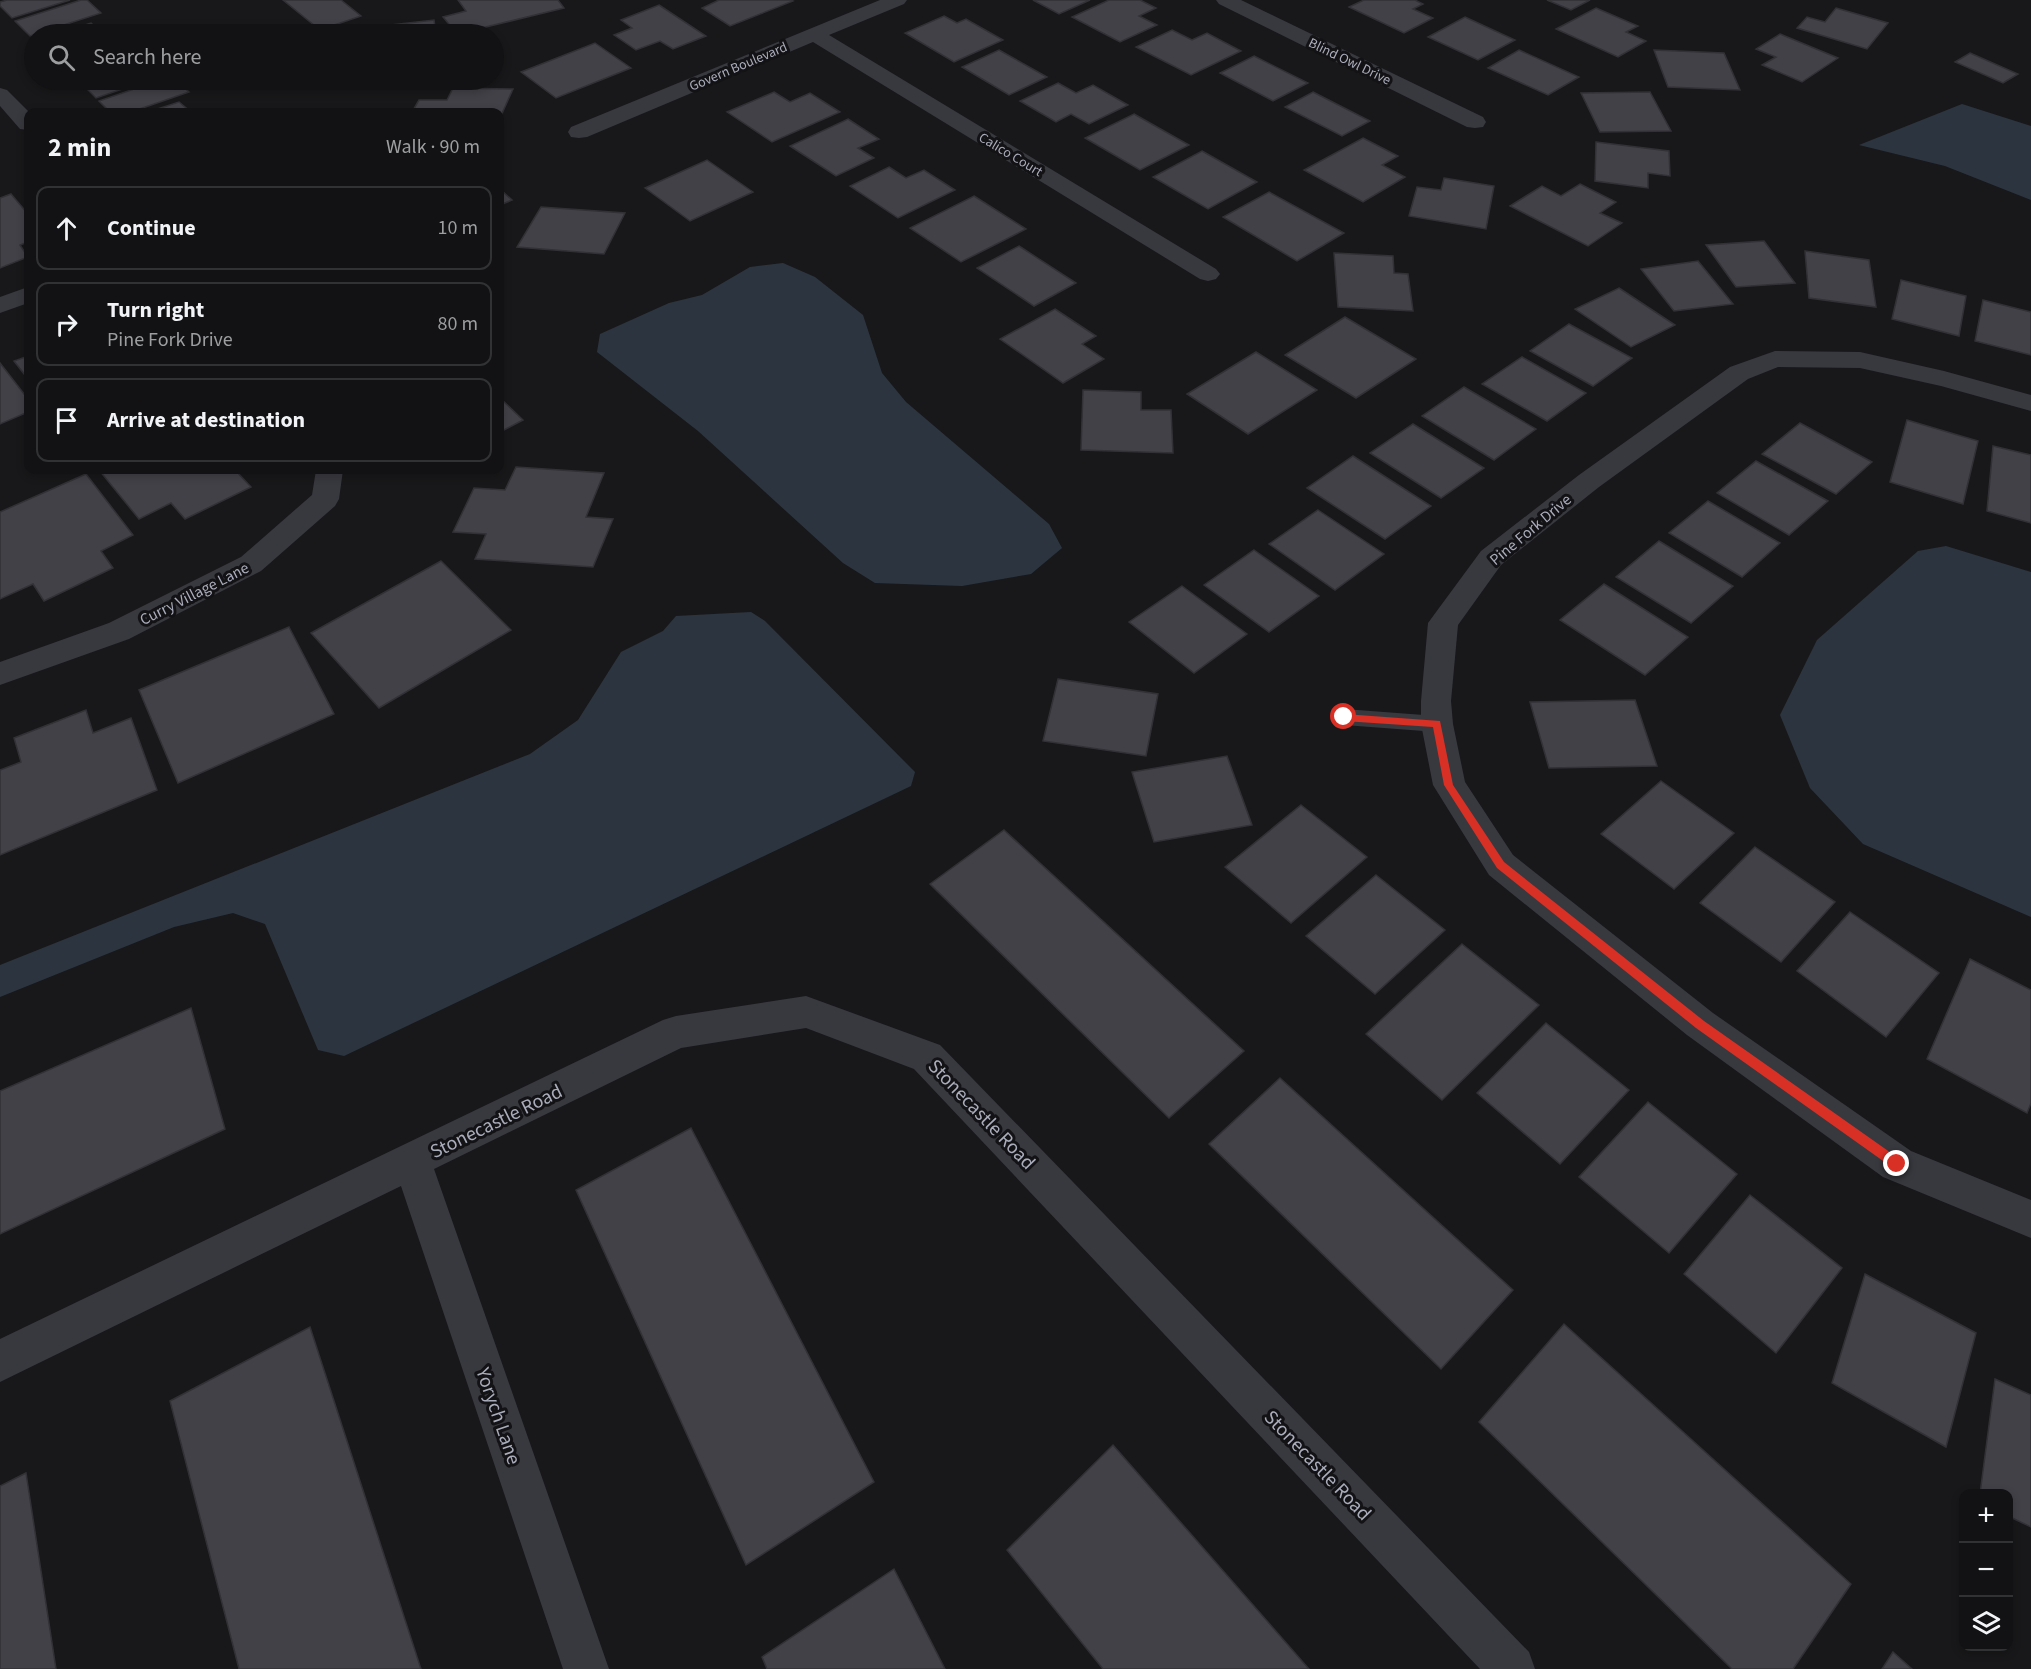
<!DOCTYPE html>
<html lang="en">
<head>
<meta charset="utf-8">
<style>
	body { margin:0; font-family:"Source Sans 3",sans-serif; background:#1f2022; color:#f1f3f6 }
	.controls { position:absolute; right:18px; bottom:18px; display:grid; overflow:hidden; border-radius:12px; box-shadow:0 3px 9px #0003 }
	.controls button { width:54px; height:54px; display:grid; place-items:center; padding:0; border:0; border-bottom:2px solid #313234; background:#121214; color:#f1f3f6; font:30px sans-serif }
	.stop { position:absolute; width:18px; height:18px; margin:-14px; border:4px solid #d93025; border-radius:50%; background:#fff }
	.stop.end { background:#d93025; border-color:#fff; box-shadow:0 2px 6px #0008 }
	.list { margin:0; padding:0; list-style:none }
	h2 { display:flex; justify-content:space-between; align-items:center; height:78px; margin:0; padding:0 24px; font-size:26px }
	h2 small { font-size:20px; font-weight:400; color:#9c9ea0 }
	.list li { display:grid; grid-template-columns:39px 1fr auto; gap:18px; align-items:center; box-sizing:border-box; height:84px; margin:0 12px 12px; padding:0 12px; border:2px solid #313234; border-radius:12px }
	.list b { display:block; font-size:22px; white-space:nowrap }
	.list p { margin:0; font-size:20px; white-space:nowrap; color:#9c9ea0 }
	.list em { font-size:20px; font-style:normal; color:#9c9ea0 }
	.icon { flex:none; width:33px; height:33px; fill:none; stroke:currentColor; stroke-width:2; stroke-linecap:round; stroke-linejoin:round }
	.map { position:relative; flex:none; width:2031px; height:1669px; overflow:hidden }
	.search { position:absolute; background:#121214; box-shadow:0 3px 9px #0003; left:24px; top:24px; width:480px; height:66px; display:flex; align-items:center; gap:15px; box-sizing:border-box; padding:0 21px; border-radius:33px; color:#9c9ea0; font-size:22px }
	.panel { position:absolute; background:#121214; box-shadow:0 3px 9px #0003; left:24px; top:108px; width:480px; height:366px; border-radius:12px }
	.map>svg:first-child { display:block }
	.water { fill:#2c353f }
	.building { fill:#424147; stroke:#323136; stroke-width:1.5 }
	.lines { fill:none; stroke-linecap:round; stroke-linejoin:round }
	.lane { fill:#38393f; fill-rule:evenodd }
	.street { fill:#38393f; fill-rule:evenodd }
	.route { fill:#d93025 }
	.labels { text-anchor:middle; stroke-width:6; stroke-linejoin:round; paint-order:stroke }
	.far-street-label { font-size:14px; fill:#a9acbb; stroke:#131215 }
	.street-label { font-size:16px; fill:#a9acbb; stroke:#131215 }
	.near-street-label { font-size:20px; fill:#a9acbb; stroke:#131215 }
</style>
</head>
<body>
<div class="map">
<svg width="2031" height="1669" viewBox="0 0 2031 1669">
	<rect width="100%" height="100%" fill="#18181a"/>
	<!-- water -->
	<g class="water">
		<polygon points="1962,104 2031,126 2031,200 1945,166 1859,145"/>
		<polygon points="783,263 815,277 863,315 882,373 906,402 1049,524 1062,548 1031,574 962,586 875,583 843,563 698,431 597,352 600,334 669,303 702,295 750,267"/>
		<polygon points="1946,546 2031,572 2031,917 1863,844 1810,788 1780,715 1817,640 1918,551"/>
		<polygon points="751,612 765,621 915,772 911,786 344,1056 318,1050 265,924 233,913 174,927 0,997 0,965 530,754 578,720 621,652 663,631 676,616"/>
	</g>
	<!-- building -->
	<g class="building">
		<polygon points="7,0 70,0 12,18 0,6 0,2"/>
		<polygon points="81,0 87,0 101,13 30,36 15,21"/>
		<polygon points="283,0 341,0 361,16 320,30"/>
		<polygon points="458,0 558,0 564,8 457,34 443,17 466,11"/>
		<polygon points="719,0 791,0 793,1 730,26 702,8"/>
		<polygon points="1033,0 1090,0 1059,14"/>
		<polygon points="1109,0 1140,0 1156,8 1139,16 1157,25 1120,42 1072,17"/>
		<polygon points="1364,0 1415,0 1423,4 1413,9 1433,18 1404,33 1349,7"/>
		<polygon points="1547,0 1590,0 1571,10"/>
		<polygon points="659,5 706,36 673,49 660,41 636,50 614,35 632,28 621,20"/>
		<polygon points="1596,8 1638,26 1626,32 1646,41 1618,57 1556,29"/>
		<polygon points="1836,8 1888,23 1867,49 1797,28 1807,17 1825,22"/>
		<polygon points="944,16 957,23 966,19 1003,40 954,62 905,33"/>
		<polygon points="1465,17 1515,40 1478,60 1428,37"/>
		<polygon points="434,20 436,34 391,34 391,25"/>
		<polygon points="91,23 103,34 56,34"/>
		<polygon points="1172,30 1192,40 1207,33 1241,51 1191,75 1136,47"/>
		<polygon points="1780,34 1838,58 1802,82 1762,65 1776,57 1756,49"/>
		<polygon points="595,43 631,68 556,98 521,72"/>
		<polygon points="999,50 1047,77 1009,95 962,67"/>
		<polygon points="1519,50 1579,77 1548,95 1488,68"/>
		<polygon points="1654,50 1724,53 1740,90 1668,87"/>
		<polygon points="1970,53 2018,74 2003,83 1955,62"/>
		<polygon points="1254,56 1308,83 1273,101 1220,73"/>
		<polygon points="83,80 149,80 96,98 79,81"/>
		<polygon points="160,80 175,80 189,92 131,112 110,112 99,101"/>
		<polygon points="1058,83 1076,93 1093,85 1128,105 1089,124 1071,114 1056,122 1020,101"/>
		<polygon points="453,88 513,89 500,118 500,112 412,112 419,100 447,100"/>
		<polygon points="774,92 790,102 810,93 840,112 772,142 727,112"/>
		<polygon points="1313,92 1370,121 1342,136 1285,107"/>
		<polygon points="1650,92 1671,131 1600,132 1581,93"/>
		<polygon points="179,102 191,112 148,112"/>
		<polygon points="1134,114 1189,145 1140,170 1085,138"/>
		<polygon points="848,119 879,139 858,148 874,158 836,176 790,146"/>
		<polygon points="1363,138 1398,156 1382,165 1405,177 1363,202 1304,170"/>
		<polygon points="1596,142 1669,151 1670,176 1648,173 1648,188 1595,181"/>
		<polygon points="1202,151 1257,182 1208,209 1153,177"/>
		<polygon points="707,160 753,192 690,221 645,188"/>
		<polygon points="889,167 906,178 924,170 955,190 898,218 850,186"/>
		<polygon points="1444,178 1494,186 1486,229 1409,216 1417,187 1441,190"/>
		<polygon points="1580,184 1616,202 1600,213 1622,223 1588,246 1510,206 1542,186 1561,196"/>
		<polygon points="500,189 512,200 500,205"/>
		<polygon points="1269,192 1344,233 1297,261 1223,217"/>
		<polygon points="11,194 28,214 28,242 20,245 28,257 0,268 0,198"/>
		<polygon points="974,196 1026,229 961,262 910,228"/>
		<polygon points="541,207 625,213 604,254 517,247"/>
		<polygon points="1764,241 1795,283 1736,287 1706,245"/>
		<polygon points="1019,246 1076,283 1034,306 977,268"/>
		<polygon points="1805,251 1869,260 1876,307 1809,298"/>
		<polygon points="1334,253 1393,256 1394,273 1408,274 1413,311 1338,307"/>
		<polygon points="1698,261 1733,304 1674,311 1641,269"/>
		<polygon points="1901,280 1966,296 1959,336 1892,319"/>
		<polygon points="1619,288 1675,325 1631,347 1575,309"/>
		<polygon points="1983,300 2031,312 2031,355 1975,341"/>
		<polygon points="1055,309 1096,336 1082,344 1104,359 1063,383 1000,339"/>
		<polygon points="1345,317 1416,359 1356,398 1285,355"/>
		<polygon points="1569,324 1632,358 1593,386 1530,351"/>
		<polygon points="1256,352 1317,390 1248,434 1187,394"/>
		<polygon points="28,356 28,379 14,361"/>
		<polygon points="1522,357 1586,393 1547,421 1482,384"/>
		<polygon points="0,363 28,399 28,412 0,424"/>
		<polygon points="1464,387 1536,429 1494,460 1422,416"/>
		<polygon points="1083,390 1141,392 1141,410 1171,410 1173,453 1081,450"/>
		<polygon points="500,398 523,420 500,432"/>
		<polygon points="1907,420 1978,441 1963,504 1890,482"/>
		<polygon points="1800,423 1872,462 1836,494 1762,454"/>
		<polygon points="1413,424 1484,468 1441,498 1370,453"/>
		<polygon points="1993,446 2031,455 2031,523 1987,511"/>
		<polygon points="1353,456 1431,506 1385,539 1307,488"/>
		<polygon points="1756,461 1828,501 1789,535 1717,493"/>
		<polygon points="516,467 604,473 586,517 613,519 593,567 475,559 486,534 453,532 474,488 505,490"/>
		<polygon points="99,470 239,470 236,471 251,487 185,519 171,503 139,519"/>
		<polygon points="86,474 133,535 101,551 113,568 44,601 33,584 0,599 0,512"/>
		<polygon points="1708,501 1780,543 1742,577 1669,533"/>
		<polygon points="1318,510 1384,554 1335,590 1269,544"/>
		<polygon points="1659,541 1733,586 1691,623 1616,577"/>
		<polygon points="1254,550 1319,596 1269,632 1204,585"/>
		<polygon points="441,561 511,630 379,708 311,633"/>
		<polygon points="1604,584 1688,637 1645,675 1560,620"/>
		<polygon points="1182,586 1247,634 1194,673 1129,622"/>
		<polygon points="289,627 334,714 178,783 139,690"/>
		<polygon points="1058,679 1158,694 1146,756 1043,741"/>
		<polygon points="1635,700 1657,766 1549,768 1530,702"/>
		<polygon points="86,710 93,733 131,718 157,790 0,855 0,770 21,762 14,738"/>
		<polygon points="1227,756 1252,825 1154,842 1132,772"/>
		<polygon points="1661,781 1734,833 1674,889 1601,834"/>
		<polygon points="1301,805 1367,857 1291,923 1225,867"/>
		<polygon points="1004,830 1244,1051 1169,1118 930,884"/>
		<polygon points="1755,847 1835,902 1781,962 1700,903"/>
		<polygon points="1376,875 1445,930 1375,994 1306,936"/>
		<polygon points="1850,912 1939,973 1886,1037 1797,971"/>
		<polygon points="1462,944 1539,1005 1442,1100 1366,1034"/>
		<polygon points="1970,959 2031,990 2031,1103 2027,1113 1927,1059"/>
		<polygon points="191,1008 225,1129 0,1234 0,1091"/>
		<polygon points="1546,1023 1629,1090 1560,1164 1477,1093"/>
		<polygon points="1280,1078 1513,1290 1441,1369 1209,1144"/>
		<polygon points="1648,1102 1737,1174 1669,1253 1579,1177"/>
		<polygon points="691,1128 874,1482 746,1565 576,1190"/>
		<polygon points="1750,1195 1842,1268 1776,1353 1684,1274"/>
		<polygon points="1865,1274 1976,1333 1946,1447 1832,1383"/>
		<polygon points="1564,1324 1851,1584 1793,1669 1732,1669 1479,1422"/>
		<polygon points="310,1327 421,1669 239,1669 170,1401"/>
		<polygon points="1995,1379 2031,1395 2031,1527 2008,1516 2008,1494 1980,1494"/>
		<polygon points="1113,1445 1309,1669 1103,1669 1007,1550"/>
		<polygon points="26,1473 56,1669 0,1669 0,1486"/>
		<polygon points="894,1569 945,1669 767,1669 762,1657"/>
		<polygon points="1893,1652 1912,1669 1882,1669"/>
	</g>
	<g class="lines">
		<!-- lane -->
		<polygon class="lane" points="1344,709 1437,716 1444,719 1447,724 1444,729 1437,732 1344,725 1337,722 1334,717 1337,712"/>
		<!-- street -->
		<g class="street">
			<polygon points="880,0 907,0 904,4 829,35 1216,269 1220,274 1216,279 1208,281 1200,279 813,42 587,137 579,138 571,137 568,132 571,127"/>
			<polygon points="1216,0 1241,0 1483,117 1486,122 1483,127 1475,128 1467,127 1219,4"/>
			<polygon points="0,88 7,90 29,112 28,130 20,129 0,106"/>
			<polygon points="28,287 28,303 0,313 0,297"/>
			<polygon points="1775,351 1860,352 1944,371 2031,395 2031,411 1941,386 1860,368 1778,367 1748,379 1599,487 1501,565 1458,625 1451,701 1453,724 1465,782 1513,855 1713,1013 1911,1151 2031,1200 2031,1238 1883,1177 1687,1035 1489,875 1433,785 1421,724 1421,701 1428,623 1481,551 1579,475 1730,367"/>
			<polygon points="316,470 343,470 339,499 335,506 261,571 129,639 0,685 0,662 109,623 241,557 312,495"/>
			<polygon points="806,996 940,1045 1529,1652 1535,1669 1480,1669 914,1069 806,1028 681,1048 434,1169 609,1669 563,1669 401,1186 0,1382 0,1339 663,1020 676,1016"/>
		</g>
	</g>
	<!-- route -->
	<polygon class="route" points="1344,714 1440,721 1453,785 1504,862 1704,1021 1901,1160 1901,1168 1893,1168 1696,1028 1497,868 1444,785 1433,727 1344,721 1339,717"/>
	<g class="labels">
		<!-- far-street labels -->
		<g class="far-street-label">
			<text transform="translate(1350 61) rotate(26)" y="5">Blind Owl Drive</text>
			<text transform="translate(738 66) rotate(-23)" y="5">Govern Boulevard</text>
			<text transform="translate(1011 154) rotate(31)" y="5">Calico Court</text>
		</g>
		<!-- street labels -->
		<g class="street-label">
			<text transform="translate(1530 529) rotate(-40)" y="6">Pine Fork Drive</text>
			<text transform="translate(194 593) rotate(-27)" y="6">Curry Village Lane</text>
		</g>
		<!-- near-street labels -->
		<g class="near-street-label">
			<text transform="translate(982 1114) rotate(46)" y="7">Stonecastle Road</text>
			<text transform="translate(496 1121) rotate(-26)" y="7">Stonecastle Road</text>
			<text transform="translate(499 1416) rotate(71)" y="7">Yorych Lane</text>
			<text transform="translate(1318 1465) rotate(46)" y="7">Stonecastle Road</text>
		</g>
	</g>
</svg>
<div class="controls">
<button>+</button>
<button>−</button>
<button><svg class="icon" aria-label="layers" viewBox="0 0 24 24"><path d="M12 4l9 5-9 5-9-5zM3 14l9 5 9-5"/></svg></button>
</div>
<div class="stop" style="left:1344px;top:717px"></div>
<div class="stop end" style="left:1897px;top:1164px"></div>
<div class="search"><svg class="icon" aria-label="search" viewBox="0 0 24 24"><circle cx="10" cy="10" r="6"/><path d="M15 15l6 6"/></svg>Search here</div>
<section class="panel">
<h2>2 min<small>Walk · 90 m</small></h2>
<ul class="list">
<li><svg class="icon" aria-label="ahead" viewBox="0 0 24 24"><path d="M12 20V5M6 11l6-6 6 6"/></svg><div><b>Continue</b></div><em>10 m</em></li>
<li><svg class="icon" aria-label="right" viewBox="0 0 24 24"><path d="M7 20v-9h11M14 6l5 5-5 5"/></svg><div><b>Turn right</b><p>Pine Fork Drive</p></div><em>80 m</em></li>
<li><svg class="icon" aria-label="arrive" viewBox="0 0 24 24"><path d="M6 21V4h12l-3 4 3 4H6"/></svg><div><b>Arrive at destination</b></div></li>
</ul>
</section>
</div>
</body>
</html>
